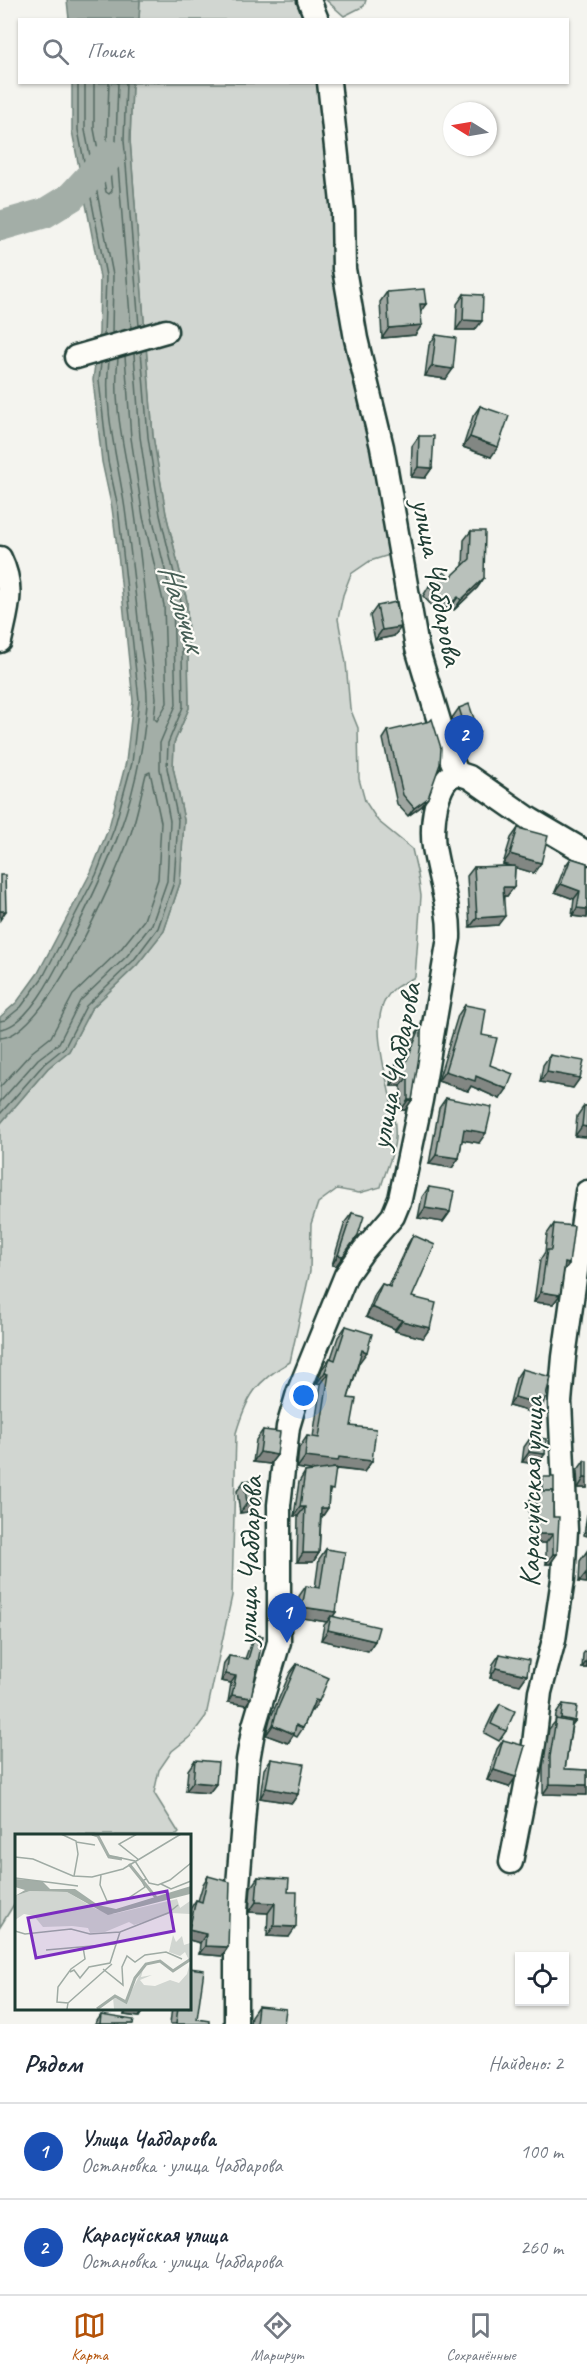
<!DOCTYPE html>
<html lang="ru">
<head>
<meta charset="utf-8">
<style>
	body { margin:0; font-family:Caveat,sans-serif; background:#f6f6f7; color:#1f2937 }
	.controls { position:absolute; right:18px; bottom:18px; display:grid; overflow:hidden; border-radius:0px; box-shadow:0 2px 4px #0004 }
	.controls button { width:54px; height:54px; display:grid; place-items:center; padding:0; border:0; border-bottom:2px solid #e0e1e3; background:#fff; color:#1f2937; font:30px sans-serif }
	.compass { position:absolute; left:443px; top:102px; width:54px; height:54px; border-radius:50%; background:#fff; box-shadow:0 2px 4px #0004; rotate:281deg }
	.you { position:absolute; left:304px; top:1396px; width:21px; height:21px; margin:-15px; border:4px solid #fff; border-radius:50%; background:#1a73e8; box-shadow:0 0 0 9px #1a73e833 }
	.badge { display:grid; place-items:center; width:39px; height:39px; border-radius:50%; background:#b45309; color:#fff; font-size:20px; font-weight:700 }
	.pin { position:absolute; translate:-50% -50px; filter:drop-shadow(0 2px 3px #0008) }
	.pin::after { content:''; position:absolute; top:32px; width:21px; height:18px; background:inherit; clip-path:polygon(0 0,100% 0,50% 100%) }
	.list { margin:0; padding:0; list-style:none }
	h2 { display:flex; justify-content:space-between; align-items:center; height:78px; margin:0; padding:0 24px; font-size:26px }
	h2 small { font-size:20px; font-weight:400; color:#747a83 }
	.list li { display:grid; grid-template-columns:39px 1fr auto; gap:18px; align-items:center; box-sizing:border-box; height:96px; padding:0 24px; border-top:2px solid #e0e1e3 }
	.list b { display:block; font-size:22px; white-space:nowrap }
	.list p { margin:0; font-size:20px; white-space:nowrap; color:#747a83 }
	.list em { font-size:20px; font-style:normal; color:#747a83 }
	.icon { flex:none; width:33px; height:33px; fill:none; stroke:currentColor; stroke-width:2; stroke-linecap:round; stroke-linejoin:round }
	.map { position:relative; flex:none; width:587px; height:2024px; overflow:hidden }
	.search { position:absolute; background:#fff; box-shadow:0 2px 4px #0004; left:18px; right:18px; top:18px; height:66px; display:flex; align-items:center; gap:15px; box-sizing:border-box; padding:0 21px; border-radius:0px; color:#747a83; font-size:22px }
	.sheet { height:270px; background:#fff }
	nav { display:flex; justify-content:space-around; align-items:center; box-sizing:border-box; height:84px; border-top:2px solid #e0e1e3; background:#fff; font-size:16px; color:#747a83 }
	nav a { display:grid; justify-items:center; gap:3px }
	nav .on { color:#b45309 }
	.map>svg:first-child { display:block }
	.green { fill:#d1d6d1; stroke:#788a82; stroke-width:1.5 }
	.water { fill:#a3aea7; stroke:#6e8179; stroke-width:1.5 }
	.lines { fill:none; stroke-linecap:round; stroke-linejoin:round }
	.shore { stroke:#546a62; stroke-width:1.5 }
	.river { stroke:#a3aea7; stroke-width:30 }
	.minor-casing { stroke:#1f3d34; stroke-width:27 }
	.minor { stroke:#fdfcf7; stroke-width:22 }
	.wall { fill:#9fa6a1; stroke:#1f3d34; stroke-width:1.5 }
	.shaded-wall { fill:#828783; stroke:#1f3d34; stroke-width:1.5 }
	.building { fill:#b9c1bb; stroke:#1f3d34; stroke-width:1.5 }
	.labels { text-anchor:middle; stroke-width:4.5; stroke-linejoin:round; paint-order:stroke }
	.street-label { font-size:30px; fill:#1f3d34; stroke:#fdfcf7 }
	.water-label { font-size:32px; font-style:italic; fill:#475f56; stroke:#fdfcf7 }
	.inset-river { fill:none; stroke:#a3aea7; stroke-width:3 }
	.inset-road { fill:none; stroke:#9faba4; stroke-width:1.5 }
	.view { fill:#7b2cbf; fill-opacity:0.15; stroke:#7b2cbf; stroke-width:3 }
	.inset-edge { fill:none; stroke:#1f3d34; stroke-width:3 }
</style>
</head>
<body>
<div class="map">
<svg width="587" height="2024" viewBox="0 0 587 2024">
	<rect width="100%" height="100%" fill="#f4f4ef"/>
	<filter id="ink" filterUnits="userSpaceOnUse"><feTurbulence type="fractalNoise" baseFrequency=".0167" numOctaves="2"/><feDisplacementMap in="SourceGraphic" scale="12" xChannelSelector="R" yChannelSelector="G"/><feConvolveMatrix kernelMatrix="1 2 1 2 8 2 1 2 1" color-interpolation-filters="sRGB"/></filter>
	<g filter="url(#ink)">
		<!-- green -->
		<g class="green">
			<polygon points="140,0 309,0 317,20 139,20"/>
			<polygon points="326,0 366,0 364,6 344,16"/>
			<path d="M132 83H329L340 179 399 552 370 561 351 574 343 595 338 619 346 663 350 708 358 728 359 779 365 801 378 821 412 849 418 875 421 896 415 977C409 980 401 984 395 988 357 1019 399 1097 395 1139 394 1154 385 1172 381 1187L359 1193 337 1189 318 1203 311 1224 310 1271 290 1362C256 1381 247 1396 236 1433L232 1596 206 1716 191 1736 172 1751 159 1770 154 1793 179 1833 177 1835H16V1901L0 1927V1124L48 1068 69 1051 91 1009 137 965 164 931 180 883 184 820 173 767 174 743 189 708 187 601 166 514 153 436 130 140Z"/>
		</g>
		<!-- water -->
		<g class="water">
			<polygon points="67,0 140,0 139,19 69,19"/>
			<polygon points="72,83 132,83 130,140 153,436 166,514 187,601 189,708 174,743 173,767 184,820 180,883 164,931 137,965 91,1009 69,1051 48,1068 0,1124 0,1017 17,1002 38,973 91,872 109,827 119,789 126,762 133,701 119,563 112,508 102,462 93,380 99,333 100,277 72,131"/>
		</g>
		<g class="lines">
			<!-- shore -->
			<g class="shore">
				<polyline points="78,82 78,130 106,276 104,336"/>
				<polyline points="85,82 85,130 113,275 112,333"/>
				<polyline points="94,82 94,129 106,192 109,194 112,191 107,141 109,82"/>
				<polyline points="118,82 116,141 131,328"/>
				<polyline points="126,82 124,140 139,326"/>
				<path d="M118 358C112 410 127 457 134 507 143 571 149 635 156 698L154 718 157 721 167 703 164 605 143 517 131 438 125 356"/>
				<polyline points="0,1021 5,1020 21,1007 43,977 96,875 114,829 132,763 139,700 118,507 108,461 99,380 101,363"/>
				<path d="M0 1029C27 1027 54 973 65 951 108 868 140 799 147 703 148 683 142 660 140 640 136 596 131 553 125 509 118 460 103 411 109 361"/>
				<path d="M0 1038C46 1036 115 877 130 836 137 816 141 794 146 774L150 772 161 822 158 879 144 920 120 950 73 995 51 1037 32 1052 0 1087"/>
				<polyline points="0,1102 38,1059 59,1043 80,1001 127,956 152,924 167,881 170,821 160,769 160,743 176,705 173,603 152,516 140,437 134,354"/>
				<polyline points="0,1114 44,1064 65,1047 86,1006 133,961 158,928 174,882 178,820 167,768 168,743 183,707 181,602 160,515 148,437 141,351"/>
			</g>
			<!-- river -->
			<polyline class="river" points="0,226 45,213 71,197 110,155"/>
			<defs>
				<g id="minor">
					<polyline points="309,0 317,20"/>
					<polyline points="329,82 343,212 344,269 356,339 382,447 417,648 448,751 457,773"/>
					<polyline points="76,357 166,331"/>
					<path d="M0 558C15 589 7 609 0 641"/>
					<polyline points="457,773 469,777 531,820 587,853"/>
					<polyline points="511,1862 534,1744 540,1692 554,1640 563,1579 566,1530 560,1402 564,1357 587,1192"/>
					<path d="M236 2024V1910L248 1760 254 1726 279 1642V1505L288 1427 298 1393 346 1275 363 1251 393 1216 400 1199 421 1100 449 938C450 907 439 878 434 847 431 828 435 778 457 773"/>
				</g>
			</defs>
			<!-- minor casing -->
			<use href="#minor" class="minor-casing"/>
			<!-- minor -->
			<use href="#minor" class="minor"/>
		</g>
		<!-- wall -->
		<g class="wall">
			<polygon points="387,292 426,304 421,310 415,335 382,338 380,302"/>
			<polygon points="464,294 475,330 456,330 457,304"/>
			<polygon points="436,335 446,379 425,376 429,345"/>
			<polygon points="480,406 491,457 463,447 473,416"/>
			<polygon points="419,436 432,468 425,478 411,477 412,446"/>
			<polygon points="471,531 484,578 477,588 454,610 451,607 441,616 423,596 429,586 450,578 463,566 464,540"/>
			<polygon points="377,606 401,627 394,636 375,640 370,616"/>
			<polygon points="459,708 479,733 472,743 461,747 452,718"/>
			<polygon points="388,731 422,806 408,816 397,804 383,739"/>
			<polygon points="518,828 534,873 515,867 514,887 507,896 504,896 498,925 470,927 467,876 474,867 510,866 503,864 511,838"/>
			<polygon points="571,858 587,863 587,918 572,916 574,899 555,892 565,866"/>
			<polygon points="465,1005 482,1035 500,1099 471,1086 468,1091 438,1081 458,1015"/>
			<polygon points="421,1026 412,1100 405,1110 401,1110 401,1086 391,1086 392,1070 399,1060 404,1060 414,1036"/>
			<polygon points="550,1055 580,1078 573,1088 540,1082 543,1065"/>
			<polygon points="446,1098 479,1143 462,1140 459,1158 452,1168 429,1164 439,1108"/>
			<polygon points="584,1106 587,1106 587,1137 575,1136 577,1116"/>
			<polygon points="429,1187 450,1212 443,1222 418,1218 422,1197"/>
			<polygon points="352,1213 358,1235 336,1266 332,1265 345,1222"/>
			<polygon points="554,1224 563,1271 560,1295 553,1304 534,1302 540,1260 545,1252 547,1234"/>
			<polygon points="413,1235 412,1297 430,1328 423,1338 395,1331 395,1329 366,1317 375,1294 382,1284 388,1286 407,1245"/>
			<polygon points="346,1326 359,1363 348,1398 351,1426 372,1461 364,1472 336,1469 329,1496 328,1508 322,1517 321,1517 319,1553 313,1562 297,1562 298,1516 294,1516 299,1482 305,1472 316,1471 297,1468 299,1448 307,1436 313,1437 321,1384 317,1383 322,1369 330,1358 331,1358 338,1337"/>
			<polygon points="522,1369 543,1405 537,1414 509,1406 516,1378"/>
			<polygon points="263,1430 277,1455 270,1464 253,1462 256,1440"/>
			<polygon points="531,1437 538,1464 522,1462 524,1447"/>
			<polygon points="584,1461 587,1488 578,1488 577,1471"/>
			<polygon points="543,1477 554,1492 553,1494 553,1517 557,1554 550,1564 546,1564 546,1543 529,1543 529,1501 536,1491 539,1491 539,1482"/>
			<polygon points="244,1481 255,1511 240,1513 237,1491"/>
			<polygon points="587,1514 587,1536 584,1535"/>
			<polygon points="326,1549 336,1612 333,1616 375,1641 368,1651 321,1640 324,1625 327,1622 296,1617 299,1596 306,1586 315,1588 319,1559"/>
			<polygon points="587,1551 587,1583 579,1582 580,1561"/>
			<polygon points="255,1635 246,1705 228,1702 231,1683 221,1681 224,1663 229,1656 245,1659 251,1642"/>
			<polygon points="587,1649 587,1668 582,1668 583,1654"/>
			<polygon points="500,1654 527,1675 520,1685 490,1678 493,1664"/>
			<polygon points="297,1664 312,1711 311,1710 303,1728 297,1737 293,1735 288,1743 266,1735 270,1719 290,1673"/>
			<polygon points="500,1704 506,1731 499,1741 484,1733 493,1714"/>
			<polygon points="563,1704 575,1721 572,1725 565,1769 587,1770 587,1795 543,1794 543,1767 549,1729 555,1722 556,1714"/>
			<polygon points="503,1740 509,1787 487,1780 497,1749"/>
			<polygon points="271,1759 298,1794 292,1803 260,1798 264,1769"/>
			<polygon points="195,1760 216,1784 209,1793 186,1791 188,1770"/>
			<polygon points="208,1876 228,1947 222,1956 199,1954 200,1943 189,1940 189,1914 190,1909 196,1900 198,1901 203,1884"/>
			<polygon points="258,1877 288,1892 289,1937 267,1936 268,1913 249,1912 251,1887"/>
			<polygon points="258,2006 284,2024 250,2024 251,2016"/>
			<polygon points="125,2007 145,2007 139,2017 124,2015"/>
			<polygon points="172,2007 189,2007 197,2019 209,2024 170,2024"/>
			<polygon points="101,2015 133,2024 95,2024"/>
		</g>
		<!-- shaded-wall -->
		<g class="shaded-wall">
			<polygon points="420,304 426,304 419,314"/>
			<polygon points="463,320 482,321 475,330 456,330"/>
			<polygon points="422,325 415,335 382,338 389,328"/>
			<polygon points="432,366 453,369 446,379 425,376"/>
			<polygon points="470,437 498,447 491,457 463,447"/>
			<polygon points="418,467 432,468 425,478 411,477"/>
			<polygon points="484,578 477,588 454,610 461,600"/>
			<polygon points="458,597 451,607 441,616 448,606"/>
			<polygon points="401,627 394,636 375,640 382,630"/>
			<polygon points="479,733 472,743 461,747 468,737"/>
			<polygon points="428,798 422,806 408,816 414,808"/>
			<polygon points="510,854 541,863 534,873 503,864"/>
			<polygon points="561,884 580,891 574,899 555,892"/>
			<polygon points="503,887 514,887 507,896 497,896"/>
			<polygon points="577,908 587,909 587,918 572,916"/>
			<polygon points="0,911 6,911 0,920"/>
			<polygon points="505,916 498,925 470,927 477,918"/>
			<polygon points="445,1071 476,1076 507,1089 500,1099 471,1086 468,1091 438,1081"/>
			<polygon points="547,1072 580,1078 573,1088 540,1082"/>
			<polygon points="398,1076 408,1076 401,1086 391,1086"/>
			<polygon points="408,1100 412,1100 405,1110 401,1110"/>
			<polygon points="582,1126 587,1127 587,1137 575,1136"/>
			<polygon points="464,1129 486,1133 479,1143 457,1139"/>
			<polygon points="436,1155 459,1158 452,1168 429,1164"/>
			<polygon points="425,1208 450,1212 443,1222 418,1218"/>
			<polygon points="338,1255 343,1256 336,1266 332,1265"/>
			<polygon points="565,1263 569,1264 562,1273"/>
			<polygon points="541,1292 560,1295 553,1304 534,1302"/>
			<polygon points="372,1307 402,1320 395,1329 366,1317"/>
			<polygon points="402,1321 430,1328 423,1338 395,1331"/>
			<polygon points="362,1350 367,1352 359,1363 354,1362"/>
			<polygon points="325,1372 329,1373 321,1384 317,1383"/>
			<polygon points="515,1397 543,1405 537,1414 509,1406"/>
			<polygon points="260,1452 277,1455 270,1464 253,1462"/>
			<polygon points="529,1452 545,1454 538,1464 522,1462"/>
			<polygon points="305,1457 339,1457 372,1461 364,1472 333,1468 330,1473 297,1468"/>
			<polygon points="584,1478 587,1478 587,1488 578,1488"/>
			<polygon points="262,1501 255,1511 240,1513 247,1503"/>
			<polygon points="300,1507 305,1507 298,1516 294,1516"/>
			<polygon points="321,1508 328,1508 322,1517 315,1517"/>
			<polygon points="536,1534 553,1534 546,1543 529,1543"/>
			<polygon points="303,1553 319,1553 313,1562 297,1562"/>
			<polygon points="553,1554 557,1554 550,1564 546,1564"/>
			<polygon points="586,1573 587,1583 579,1582"/>
			<polygon points="302,1607 336,1612 330,1621 331,1616 327,1622 296,1617"/>
			<polygon points="328,1630 375,1641 368,1651 321,1640"/>
			<polygon points="587,1660 587,1668 582,1668"/>
			<polygon points="496,1668 527,1675 520,1685 490,1678"/>
			<polygon points="226,1674 236,1676 231,1683 221,1681"/>
			<polygon points="232,1695 251,1698 246,1705 228,1702"/>
			<polygon points="315,1700 319,1701 312,1711 308,1709"/>
			<polygon points="561,1718 575,1721 568,1730 555,1726"/>
			<polygon points="273,1725 294,1734 288,1743 266,1735"/>
			<polygon points="494,1770 516,1777 509,1787 487,1780"/>
			<polygon points="193,1782 216,1784 209,1793 186,1791"/>
			<polygon points="550,1784 587,1785 587,1795 543,1794"/>
			<polygon points="266,1788 298,1794 292,1803 260,1798"/>
			<polygon points="256,1902 275,1903 268,1913 249,1912"/>
			<polygon points="274,1926 296,1927 289,1937 267,1936"/>
			<polygon points="189,1930 206,1934 200,1943 189,1940"/>
			<polygon points="205,1946 228,1947 222,1956 199,1954"/>
			<polygon points="129,2007 145,2007 139,2017 124,2015"/>
		</g>
		<!-- building -->
		<g class="building">
			<polygon points="424,289 426,304 420,304 422,325 389,328 387,292"/>
			<polygon points="464,294 483,295 482,321 463,320"/>
			<polygon points="436,335 456,338 453,369 432,366"/>
			<polygon points="480,406 509,416 498,447 470,437"/>
			<polygon points="419,436 434,436 432,468 418,467"/>
			<polygon points="471,531 485,531 484,578 461,600 458,597 448,606 429,586 444,572 450,578 470,559"/>
			<polygon points="396,602 401,627 382,630 377,606"/>
			<polygon points="469,704 479,733 468,737 459,708"/>
			<polygon points="432,719 441,748 440,764 428,798 414,808 403,795 388,731 430,721"/>
			<polygon points="518,828 548,836 541,863 510,854"/>
			<polygon points="571,858 587,863 587,909 577,908 580,891 561,884"/>
			<polygon points="515,866 514,887 503,887 505,916 477,918 474,867"/>
			<polygon points="0,875 5,875 6,911 0,911"/>
			<polygon points="465,1005 486,1009 482,1035 497,1038 490,1065 513,1074 507,1089 476,1076 475,1081 445,1071"/>
			<polygon points="421,1026 421,1044 412,1100 408,1100 408,1076 398,1076 399,1060 407,1060"/>
			<polygon points="550,1055 584,1061 580,1078 547,1072"/>
			<polygon points="446,1098 492,1107 486,1133 464,1129 459,1158 436,1155"/>
			<polygon points="584,1106 587,1106 587,1127 582,1126"/>
			<polygon points="429,1187 454,1191 450,1212 425,1208"/>
			<polygon points="352,1213 364,1216 358,1235 343,1256 338,1255"/>
			<polygon points="554,1224 574,1226 569,1264 565,1263 560,1295 541,1292 547,1250 551,1250"/>
			<polygon points="413,1235 435,1245 412,1297 436,1303 430,1328 402,1321 402,1320 372,1307 382,1284 390,1287"/>
			<polygon points="346,1326 372,1334 367,1352 362,1350 348,1398 356,1399 351,1426 376,1429 372,1461 339,1457 338,1461 305,1457 307,1436 319,1438 329,1373 325,1372 330,1358 335,1360"/>
			<polygon points="522,1369 551,1377 543,1405 515,1397"/>
			<polygon points="263,1430 280,1432 277,1455 260,1452"/>
			<polygon points="531,1437 546,1439 545,1454 529,1452"/>
			<rect x="584" y="1461" width="3" height="17"/>
			<polygon points="336,1468 333,1490 329,1489 328,1508 321,1508 319,1553 303,1553 305,1507 300,1507 305,1472"/>
			<polygon points="543,1477 554,1477 554,1492 553,1492 553,1491 543,1491"/>
			<polygon points="259,1479 262,1501 247,1503 244,1481"/>
			<polygon points="536,1491 553,1491 553,1517 559,1517 557,1554 553,1554 553,1534 536,1534"/>
			<polygon points="326,1549 345,1552 336,1612 302,1607 306,1586 320,1588"/>
			<polygon points="331,1616 379,1627 375,1641 328,1630"/>
			<polygon points="255,1635 263,1636 251,1698 232,1695 236,1676 226,1674 229,1656 248,1659"/>
			<polygon points="500,1654 529,1660 527,1675 496,1668"/>
			<polygon points="297,1664 329,1678 319,1701 315,1700 303,1728 296,1725 294,1734 273,1725 277,1710"/>
			<polygon points="500,1704 515,1711 506,1731 491,1724"/>
			<polygon points="563,1704 577,1706 575,1721 561,1718"/>
			<polygon points="556,1719 572,1722 565,1769 587,1770 587,1785 550,1784 550,1757"/>
			<polygon points="503,1740 525,1746 516,1777 494,1770"/>
			<polygon points="271,1759 304,1764 298,1794 266,1788"/>
			<polygon points="195,1760 218,1762 216,1784 193,1782"/>
			<polygon points="208,1876 230,1882 228,1947 205,1946 206,1934 189,1930 196,1900 202,1902"/>
			<polygon points="258,1877 289,1879 288,1892 297,1892 296,1927 274,1926 275,1903 256,1902"/>
			<polygon points="189,1968 204,1970 197,2019 209,2021 209,2024 176,2024 178,2007 189,2007"/>
			<polygon points="258,2006 286,2009 284,2024 256,2024"/>
			<polygon points="101,2015 134,2020 133,2024 100,2024"/>
		</g>
	</g>
	<g class="labels">
		<!-- street labels -->
		<g class="street-label">
			<text transform="translate(438 582) rotate(79)" y="10">улица Чабдарова</text>
			<text transform="translate(395 1066) rotate(-79)" y="10">улица Чабдарова</text>
			<text transform="translate(531 1492) rotate(-89)" y="10">Карасуйская улица</text>
			<text transform="translate(249 1561) rotate(-88)" y="10">улица Чабдарова</text>
		</g>
		<!-- water labels -->
		<g class="water-label">
			<text transform="translate(183 607) rotate(72)" y="11">Нальчик</text>
		</g>
	</g>
	<!-- overview -->
	<g transform="translate(15 1834)">
		<rect width="176" height="176" fill="#f4f4ef"/>
		<path d="M15 57 52 58 81 75 98 80 162 65 165 74 175 67V80L156 79 119 91 114 88 90 98 75 99 73 94 57 92 28 93 19 82 9 80 0 86V62ZM158 101 161 108 167 102 169 111 175 109V175H99L98 163 111 168 129 132 126 143 137 141 125 146 129 151 140 152 155 146 164 149 172 140 175 128 170 118 165 122 154 118Z" fill="#d1d6d1"/>
		<path d="M0 45 27 47 35 55H60L83 71 101 75 176 52 175 60 93 81 52 58 15 57 0 62 10 56 0 53Z" fill="#a3aea7"/>
		<path class="inset-river" d="M77 0 83 2 94 23 107 25M114 30 143 66M82 175 100 162 111 168 120 144 131 130 145 127 158 137 176 125"/>
		<path class="inset-road" d="M46 0 61 7 63 20 59 42M122 0 104 10 124 26M61 8 80 11M92 21 120 27 134 49 143 51 155 46 176 29M0 23 18 25 58 42 77 43 108 35 166 0M86 41 85 51 92 67 112 65 130 53 127 47 131 45M0 44 63 52M146 50 156 55 176 47M0 97 10 100 56 95 75 100 105 98 153 79 163 71M31 116 100 110M88 135 108 151 107 133 112 122 120 128 130 121 151 118 167 125M55 138 59 136 65 144 74 133 95 129 105 98M53 169 97 130M52 175 53 169 42 168 43 153 56 135 70 125 68 113"/>
		<path class="view" d="M152 57 159 97 21 124 13 84Z"/>
		<rect width="176" height="176" class="inset-edge"/>
	</g>
</svg>
<div class="controls">
<button><svg class="icon" aria-label="locate" viewBox="0 0 24 24"><circle cx="12" cy="12" r="6"/><path d="M12 2v4M12 18v4M2 12h4M18 12h4"/></svg></button>
</div>
<svg class="compass" viewBox="-18 -18 36 36"><path d="M0-13l5 13h-10z" fill="#e53935"/><path d="M0 13l5-13h-10z" fill="#747a83"/></svg>
<div class="you"></div>
<div class="pin badge" style="left:287px;top:1643px;background:#1a4fb4">1</div>
<div class="pin badge" style="left:464px;top:765px;background:#1a4fb4">2</div>
<div class="search"><svg class="icon" aria-label="search" viewBox="0 0 24 24"><circle cx="10" cy="10" r="6"/><path d="M15 15l6 6"/></svg>Поиск</div>
</div>
<section class="sheet">
<h2>Рядом<small>Найдено: 2</small></h2>
<ul class="list">
<li><span class="badge" style="background:#1a4fb4">1</span><div><b>Улица Чабдарова</b><p>Остановка · улица Чабдарова</p></div><em>100 m</em></li>
<li><span class="badge" style="background:#1a4fb4">2</span><div><b>Карасуйская улица</b><p>Остановка · улица Чабдарова</p></div><em>260 m</em></li>
</ul>
</section>
<nav>
<a class="on"><svg class="icon" aria-label="map" viewBox="0 0 24 24"><path d="M3 6l6-2 6 2 6-2v14l-6 2-6-2-6 2zM9 4v14M15 6v14"/></svg>Карта</a>
<a><svg class="icon" aria-label="directions" viewBox="0 0 24 24"><path d="M12 3l9 9-9 9-9-9zM9 14v-3h6M13 9l2 2-2 2"/></svg>Маршрут</a>
<a><svg class="icon" aria-label="saved" viewBox="0 0 24 24"><path d="M7 4h10v16l-5-4-5 4z"/></svg>Сохранённые</a>
</nav>
</body>
</html>
